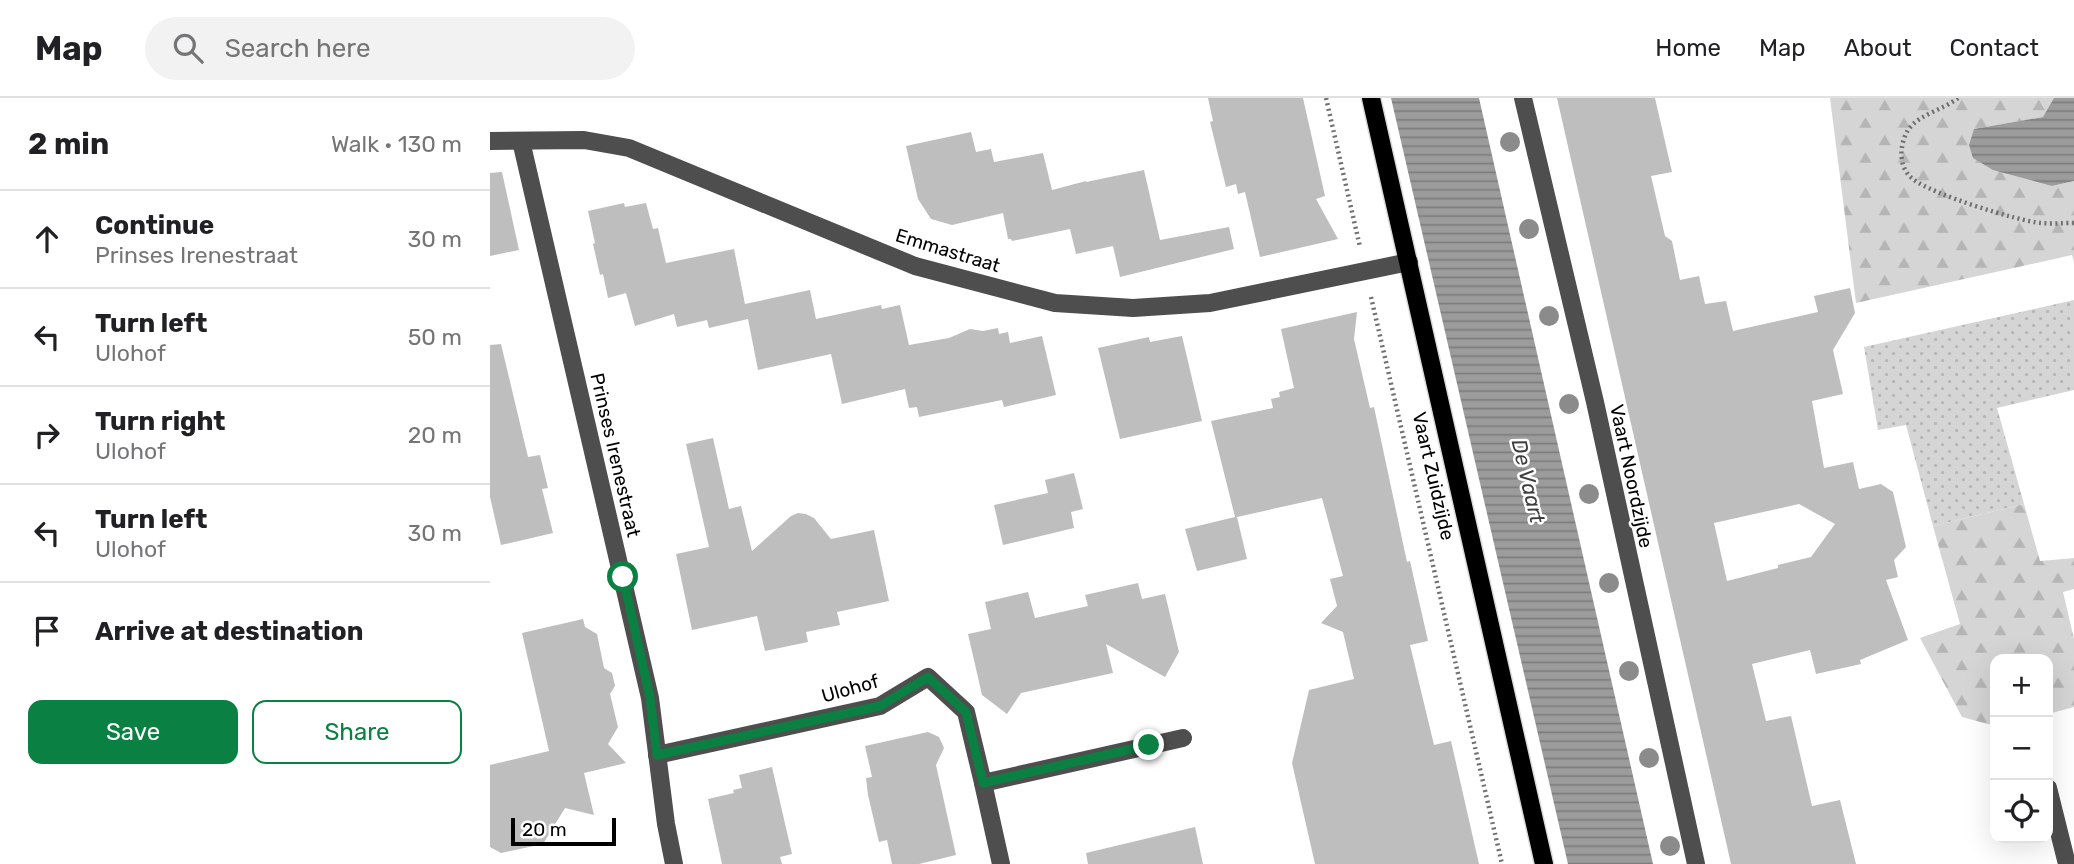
<!DOCTYPE html>
<html lang="en">
<head>
<meta charset="utf-8">
<style>
	body { margin:0; font-family:Rubik,sans-serif; background:#f2f2f2; color:#202124 }
	.controls { position:absolute; right:21px; bottom:21px; display:grid; overflow:hidden; border-radius:14px; box-shadow:0 7px 28px #0002 }
	.controls button { width:63px; height:63px; display:grid; place-items:center; padding:0; border:0; border-bottom:2px solid #e0e0e0; background:#fff; color:#202124; font:35px sans-serif }
	.scale { position:absolute; left:21px; bottom:18px; width:105px; box-sizing:border-box; padding-left:7px; border:4px solid #000; border-top:0; font-size:19px; line-height:24px; white-space:nowrap; color:#000; -webkit-text-stroke:5px #fff; paint-order:stroke }
	.stop { position:absolute; width:21px; height:21px; margin:-16px; border:5px solid #0b8043; border-radius:50%; background:#fff }
	.stop.end { background:#0b8043; border-color:#fff; box-shadow:0 2px 7px #0008 }
	.list { margin:0; padding:0; list-style:none }
	h2 { display:flex; justify-content:space-between; align-items:center; height:91px; margin:0; padding:0 28px; font-size:30px }
	h2 small { font-size:23px; font-weight:400; color:#757577 }
	.list li { display:grid; grid-template-columns:46px 1fr auto; gap:21px; align-items:center; box-sizing:border-box; height:98px; padding:0 28px; border-top:2px solid #e0e0e0 }
	.list b { display:block; font-size:26px; white-space:nowrap }
	.list p { margin:0; font-size:23px; white-space:nowrap; color:#757577 }
	.list em { font-size:23px; font-style:normal; color:#757577 }
	.actions { display:flex; gap:14px; padding:21px 28px }
	.actions a { flex:1; padding:16px 0; border:2px solid #0b8043; border-radius:14px; text-align:center; font-size:24px; color:#0b8043 }
	.actions .main { background:#0b8043; color:#fff }
	.icon { flex:none; width:38px; height:38px; fill:none; stroke:currentColor; stroke-width:2; stroke-linecap:round; stroke-linejoin:round }
	.map { position:relative; flex:none; width:1584px; height:766px; overflow:hidden }
	header { display:flex; align-items:center; gap:42px; box-sizing:border-box; height:98px; padding:0 35px; background:#fff; border-bottom:2px solid #e0e0e0 }
	header strong { font-size:33px }
	nav { display:flex; gap:38px; margin-inline-start:auto; font-size:24px }
	.search { width:490px; height:63px; background:#f2f2f2; display:flex; align-items:center; gap:18px; box-sizing:border-box; padding:0 24px; border-radius:38px; color:#757577; font-size:26px }
	main { display:flex }
	aside { flex:1; background:#fff }
	.map>svg:first-child { display:block }
	.grass { fill:url(#grass-dots) }
	.forest { fill:url(#forest-firs) }
	.water { fill:url(#water-rules) }
	.building { fill:#bebebe; fill-rule:evenodd }
	.lines { fill:none; stroke-linecap:round; stroke-linejoin:round }
	.major-casing { stroke:#dbdbdb; stroke-width:21 }
	.path { stroke:#707070; stroke-width:4.5; stroke-dasharray:2 3.5; stroke-linecap:butt }
	.minor { stroke:#4e4e4e; stroke-width:18 }
	.major { stroke:#000; stroke-width:18 }
	.tree { fill:#8b8b8b }
	.route { stroke:#0b8043; stroke-width:9 }
	.labels { text-anchor:middle; stroke-width:5; stroke-linejoin:round; paint-order:stroke }
	.street-label { font-size:19px; fill:#000; stroke:#fff }
	.water-label { font-size:21px; font-style:italic; fill:#3d3d3d; stroke:#fff }
</style>
</head>
<body>
<header>
<strong>Map</strong>
<div class="search"><svg class="icon" aria-label="search" viewBox="0 0 24 24"><circle cx="10" cy="10" r="6"/><path d="M15 15l6 6"/></svg>Search here</div>
<nav><a>Home</a><a>Map</a><a>About</a><a>Contact</a></nav>
</header>
<main>
<aside>
<h2>2 min<small>Walk · 130 m</small></h2>
<ul class="list">
<li><svg class="icon" aria-label="ahead" viewBox="0 0 24 24"><path d="M12 20V5M6 11l6-6 6 6"/></svg><div><b>Continue</b><p>Prinses Irenestraat</p></div><em>30 m</em></li>
<li><svg class="icon" aria-label="left" viewBox="0 0 24 24"><path d="M17 20v-9H6M10 6l-5 5 5 5"/></svg><div><b>Turn left</b><p>Ulohof</p></div><em>50 m</em></li>
<li><svg class="icon" aria-label="right" viewBox="0 0 24 24"><path d="M7 20v-9h11M14 6l5 5-5 5"/></svg><div><b>Turn right</b><p>Ulohof</p></div><em>20 m</em></li>
<li><svg class="icon" aria-label="left" viewBox="0 0 24 24"><path d="M17 20v-9H6M10 6l-5 5 5 5"/></svg><div><b>Turn left</b><p>Ulohof</p></div><em>30 m</em></li>
<li><svg class="icon" aria-label="arrive" viewBox="0 0 24 24"><path d="M6 21V4h12l-3 4 3 4H6"/></svg><div><b>Arrive at destination</b></div></li>
</ul>
<div class="actions"><a class="main">Save</a><a>Share</a></div>
</aside>
<div class="map">
<svg width="1584" height="766" viewBox="0 0 1584 766">
	<defs>
		<pattern id="grass-dots" width="8" height="8" patternUnits="userSpaceOnUse" patternTransform="scale(1.75)"><rect width="8" height="8" fill="#d5d5d5"/><path d="M2 2h.1M6 6h.1" fill="none" stroke="#b5b5b5" stroke-width="1.8" stroke-linecap="round"/></pattern>
		<pattern id="forest-firs" width="22" height="20" patternUnits="userSpaceOnUse" patternTransform="scale(1.75)"><rect width="22" height="20" fill="#d5d5d5"/><path d="M5 1l3.5 6h-7zM16 11l3.5 6h-7z" fill="#b5b5b5"/></pattern>
		<pattern id="water-rules" width="6" height="5" patternUnits="userSpaceOnUse" patternTransform="scale(1.75)"><rect width="6" height="5" fill="#9c9c9c"/><path d="M0 2.5h6" fill="none" stroke="#7d7d7d"/></pattern>
	</defs>
	<rect width="100%" height="100%" fill="#fff"/>
	<!-- grass -->
	<polygon class="grass" points="1584,202 1584,292 1507,310 1534,406 1443,428 1416,327 1388,332 1374,249"/>
	<!-- forest -->
	<g class="forest">
		<polygon points="1340,0 1564,0 1554,19 1484,31 1562,88 1584,83 1584,164 1582,157 1366,205"/>
		<polygon points="1534,406 1550,463 1584,460 1584,491 1573,494 1584,541 1584,609 1558,616 1558,561 1505,561 1505,628 1472,619 1430,540 1470,526 1443,428"/>
	</g>
	<!-- water -->
	<g class="water">
		<polygon points="901,0 989,0 1163,766 1078,766"/>
		<polygon points="1564,0 1584,0 1584,83 1562,88 1503,72 1483,60 1479,47 1484,31 1553,19"/>
	</g>
	<!-- building -->
	<g class="building">
		<polygon points="718,0 813,0 835,98 826,101 848,141 770,159 755,94 748,96 746,86 736,89 720,24 723,23"/>
		<path d="M1067 0H1165L1182 74 1161 78 1175 138 1182 143 1190 182 1209 178 1215 206 1236 203 1243 233 1328 214 1324 198 1360 190 1365 215 1343 252 1353 296 1322 303 1334 370 1363 364 1369 391 1391 386 1403 394 1416 449 1404 462 1408 479 1396 482 1418 542 1370 562 1371 566 1326 576 1320 552 1262 566 1276 623 1301 618 1322 708 1350 702 1366 766H1241ZM1309 406 1345 426 1321 459 1288 467V470L1237 483 1224 425Z"/>
		<polygon points="481,34 486,54 501,51 504,64 553,55 562,92 596,83 596,84 654,72 670,142 739,129 744,151 630,179 623,148 586,156 580,131 522,143 521,141 518,141 513,115 462,127 441,121 428,101 416,48"/>
		<polygon points="12,74 29,152 0,158 0,75"/>
		<polygon points="134,105 135,109 156,105 163,131 168,130 176,165 244,151 255,206 320,192 326,221 391,207 392,211 410,207 419,247 459,240 480,231 493,233 508,230 509,236 518,234 520,245 552,238 566,297 514,309 512,302 429,319 427,309 419,310 415,291 352,306 341,256 268,272 258,221 219,230 217,222 187,229 184,216 145,228 136,195 118,200 113,176 110,177 103,146 105,145 98,113"/>
		<polygon points="867,214 864,241 880,310 884,309 917,464 920,463 938,543 920,547 944,647 961,643 989,766 825,766 802,665 819,592 864,581 853,534 831,525 847,508 840,481 853,478 832,400 747,419 757,461 707,473 695,431 745,419 721,323 783,310 781,301 790,299 789,294 804,290 791,231"/>
		<polygon points="692,238 712,323 630,341 608,250 659,239 660,244"/>
		<polygon points="11,246 38,359 50,357 58,390 52,391 63,435 11,447 0,399 0,247"/>
		<polygon points="223,340 239,411 251,408 262,453 301,418 308,415 316,416 324,420 341,441 384,432 399,503 347,514 350,527 316,534 318,544 275,553 267,518 202,532 186,456 219,449 196,346"/>
		<polygon points="584,375 593,411 581,414 584,430 513,447 504,407 558,395 555,382"/>
		<polygon points="648,485 652,501 675,496 689,554 675,579 616,546 623,575 531,595 517,616 492,597 478,536 501,531 495,504 538,494 545,520 598,508 595,497"/>
		<polygon points="93,521 95,529 107,536 114,570 122,575 125,588 120,596 128,629 118,646 136,665 94,675 104,717 75,710 53,746 11,755 0,749 0,667 59,653 32,535"/>
		<polygon points="438,634 449,639 454,650 446,667 466,757 429,766 402,766 397,742 389,744 378,697 376,680 382,679 375,648"/>
		<polygon points="282,669 302,756 290,759 292,766 232,766 218,701 244,695 243,692 252,690 249,677"/>
		<polygon points="705,729 713,766 598,766 596,755"/>
	</g>
	<g class="lines">
		<defs>
			<polyline id="major" points="881,0 1054,766"/>
		</defs>
		<!-- major casing -->
		<use href="#major" class="major-casing"/>
		<!-- path -->
		<g class="path">
			<polyline points="836,0 870,149"/>
			<path d="M1468 0C1453 12 1429 16 1418 32 1409 47 1408 70 1423 81 1441 96 1528 123 1551 125 1562 126 1573 125 1584 125"/>
			<polyline points="881,199 1012,766"/>
		</g>
		<!-- minor -->
		<g class="minor">
			<polyline points="1033,0 1105,304 1206,766"/>
			<polyline points="0,43 94,42 139,50 425,168 565,205 643,210 720,205 919,164"/>
			<polyline points="31,43 160,600 176,726 184,766"/>
			<polyline points="167,657 390,608 438,579 476,614 493,685 693,640"/>
			<polyline points="493,685 511,766"/>
			<polyline points="1558,690 1577,766"/>
		</g>
		<!-- major -->
		<use href="#major" class="major"/>
	</g>
	<!-- trees -->
	<g class="tree">
		<circle cx="1020" cy="44" r="10"/>
		<circle cx="1039" cy="131" r="10"/>
		<circle cx="1059" cy="218" r="10"/>
		<circle cx="1079" cy="306" r="10"/>
		<circle cx="1099" cy="396" r="10"/>
		<circle cx="1119" cy="485" r="10"/>
		<circle cx="1139" cy="573" r="10"/>
		<circle cx="1159" cy="660" r="10"/>
		<circle cx="1180" cy="748" r="10"/>
	</g>
	<g class="lines">
		<!-- route -->
		<polyline class="route" points="133,479 160,600 167,657 390,608 438,579 476,614 493,685 659,647"/>
	</g>
	<g class="labels">
		<!-- street labels -->
		<g class="street-label">
			<text transform="translate(458 152) rotate(17)" y="7">Emmastraat</text>
			<text transform="translate(126 357) rotate(77)" y="7">Prinses Irenestraat</text>
			<text transform="translate(944 378) rotate(77)" y="7">Vaart Zuidzijde</text>
			<text transform="translate(1142 378) rotate(78)" y="7">Vaart Noordzijde</text>
			<text transform="translate(360 590) rotate(-16)" y="7">Ulohof</text>
		</g>
		<!-- water labels -->
		<g class="water-label">
			<text transform="translate(1038 383) rotate(77)" y="7">De Vaart</text>
		</g>
	</g>
</svg>
<div class="controls">
<button>+</button>
<button>−</button>
<button><svg class="icon" aria-label="locate" viewBox="0 0 24 24"><circle cx="12" cy="12" r="6"/><path d="M12 2v4M12 18v4M2 12h4M18 12h4"/></svg></button>
</div>
<div class="scale">20 m</div>
<div class="stop" style="left:133px;top:479px"></div>
<div class="stop end" style="left:659px;top:647px"></div>
</div>
</main>
</body>
</html>
